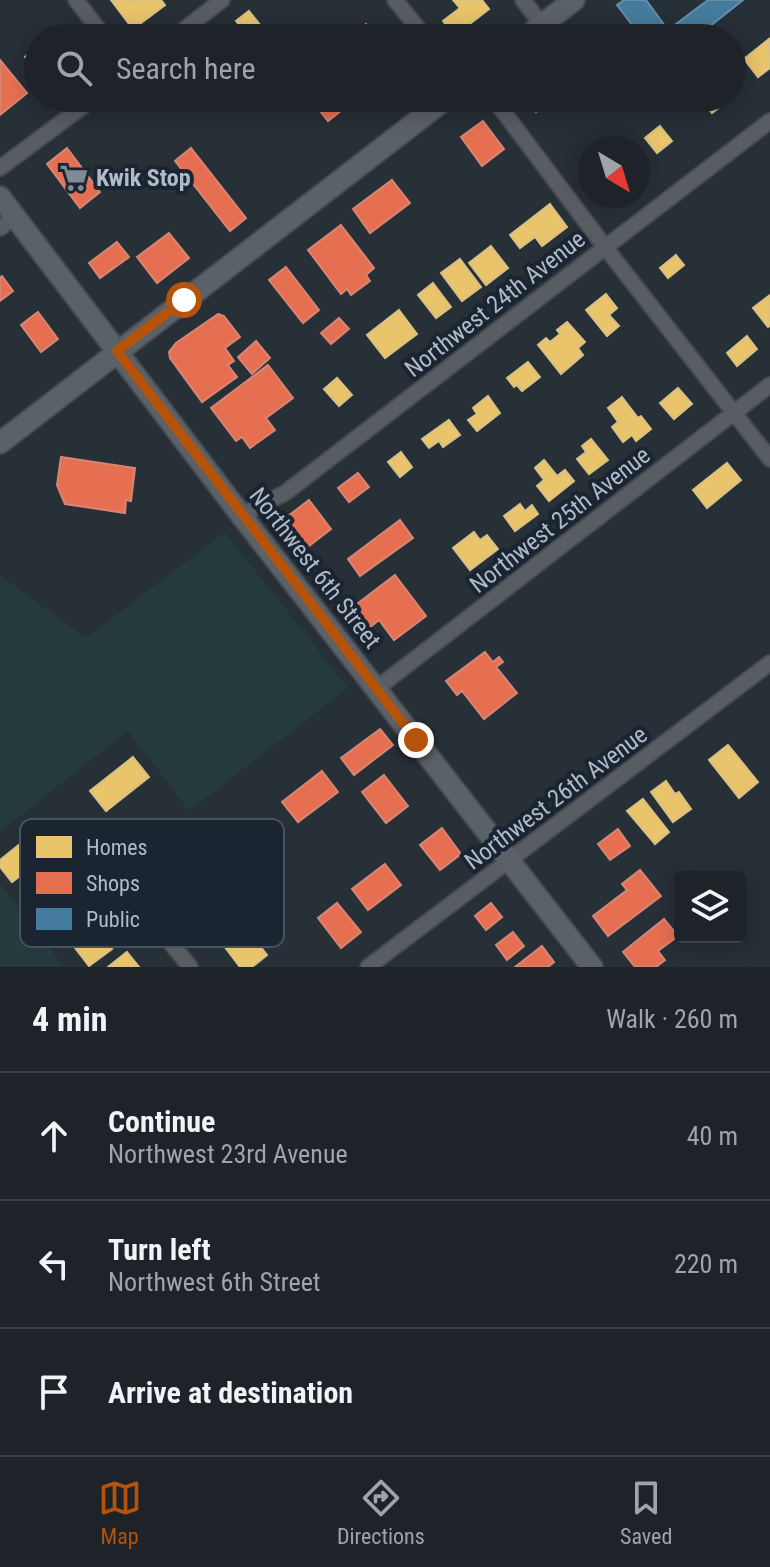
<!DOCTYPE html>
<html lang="en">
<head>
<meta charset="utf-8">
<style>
	body { margin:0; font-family:"Roboto Condensed",sans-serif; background:#2a2f35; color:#f1f3f6 }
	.controls { position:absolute; right:24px; bottom:24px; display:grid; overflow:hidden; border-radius:8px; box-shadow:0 4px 20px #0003 }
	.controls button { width:72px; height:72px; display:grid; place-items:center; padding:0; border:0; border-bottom:2px solid #3b4046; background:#1d2329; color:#f1f3f6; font:40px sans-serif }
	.compass { position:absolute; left:578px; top:136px; width:72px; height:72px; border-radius:50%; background:#1d2329; box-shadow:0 4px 20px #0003; rotate:142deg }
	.stop { position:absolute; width:24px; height:24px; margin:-18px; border:6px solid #b45309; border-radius:50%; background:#fff }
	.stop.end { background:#b45309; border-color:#fff; box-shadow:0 2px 8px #0008 }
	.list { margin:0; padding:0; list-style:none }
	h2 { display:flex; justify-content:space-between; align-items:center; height:104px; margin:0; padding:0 32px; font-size:34px }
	h2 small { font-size:26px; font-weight:400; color:#a0a4a8 }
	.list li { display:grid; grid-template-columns:52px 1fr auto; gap:24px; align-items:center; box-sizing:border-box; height:128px; padding:0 32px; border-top:2px solid #3b4046 }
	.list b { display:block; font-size:30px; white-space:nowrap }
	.list p { margin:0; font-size:26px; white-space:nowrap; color:#a0a4a8 }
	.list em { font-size:26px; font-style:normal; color:#a0a4a8 }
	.icon { flex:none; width:44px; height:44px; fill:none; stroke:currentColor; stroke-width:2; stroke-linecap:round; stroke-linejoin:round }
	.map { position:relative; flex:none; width:770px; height:967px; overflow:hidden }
	.search { position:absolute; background:#1d2329; box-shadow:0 4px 20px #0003; left:24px; right:24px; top:24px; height:88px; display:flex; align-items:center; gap:20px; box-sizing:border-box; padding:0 28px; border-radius:44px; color:#a0a4a8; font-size:30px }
	.sheet { height:488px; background:#1d2329 }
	nav { display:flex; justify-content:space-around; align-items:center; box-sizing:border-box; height:112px; border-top:2px solid #3b4046; background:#1d2329; font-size:22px; color:#a0a4a8 }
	nav a { display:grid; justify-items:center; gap:4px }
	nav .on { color:#b45309 }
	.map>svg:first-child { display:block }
	.green { fill:#243a3d }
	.homes { fill:#e9c46a; stroke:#d8c186; stroke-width:2 }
	.shops { fill:#e76f51; stroke:#d68675; stroke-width:2 }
	.public { fill:#457b9d; stroke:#658eaa; stroke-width:2 }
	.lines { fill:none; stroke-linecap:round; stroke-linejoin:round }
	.street-casing { stroke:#464b51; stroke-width:18 }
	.secondary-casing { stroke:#464b51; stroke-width:24 }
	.street { stroke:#585d64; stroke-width:14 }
	.secondary { stroke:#5b6169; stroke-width:20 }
	.route { stroke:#b45309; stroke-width:10 }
	.labels { text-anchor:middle; stroke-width:8; stroke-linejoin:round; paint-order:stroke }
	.poi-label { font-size:24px; font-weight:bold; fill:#b0bbc9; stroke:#1a2531; text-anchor:start }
	.street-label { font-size:24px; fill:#b0bbc9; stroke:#1a2531 }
	.key { fill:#1a2531; stroke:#47525f; stroke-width:2 }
	.key-label { font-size:22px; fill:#b0bbc9 }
</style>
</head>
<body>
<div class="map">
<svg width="770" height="967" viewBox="0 0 770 967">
	<rect width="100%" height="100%" fill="#272f37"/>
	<!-- green -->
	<g class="green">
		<polygon points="225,532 348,688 189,811 128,731 0,832 0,575 86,638"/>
		<polygon points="0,882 0,883 64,967 0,967"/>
	</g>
	<!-- homes -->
	<g class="homes">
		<polygon points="111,0 133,0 134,2 136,0 161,0 165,5 133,29"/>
		<polygon points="453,0 482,0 489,9 454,36 443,21 460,8"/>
		<polygon points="249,11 269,36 266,38 250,38 236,21"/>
		<polygon points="769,39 770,68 758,77 744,59"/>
		<polygon points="38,47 38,73 25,57"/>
		<polygon points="700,98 731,98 712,113"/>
		<polygon points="660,126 672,141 657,153 645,138"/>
		<polygon points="550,204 567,227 542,246 535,237 520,248 510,235"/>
		<polygon points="491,246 508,268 486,285 469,263"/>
		<polygon points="676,255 684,265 668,278 660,268"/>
		<polygon points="460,259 481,287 462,301 441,273"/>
		<polygon points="433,283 451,307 436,318 418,295"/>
		<polygon points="606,294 617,308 609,315 619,326 607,336 586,310"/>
		<polygon points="770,295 770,325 768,327 753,308"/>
		<polygon points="399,310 417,334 385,358 367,335"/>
		<polygon points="567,322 585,342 578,348 583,355 561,374 538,345 546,338 550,342 560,334 557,330"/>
		<polygon points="747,336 757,349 737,366 727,353"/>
		<polygon points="528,362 540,377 522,391 517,385 514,387 507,378"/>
		<polygon points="337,378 352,395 339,406 324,389"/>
		<polygon points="678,388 692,404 674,419 660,403"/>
		<polygon points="488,396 500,413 477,431 468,420 477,414 473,408"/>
		<polygon points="622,397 638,418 641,416 651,429 636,441 632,435 623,442 612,427 618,422 608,408"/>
		<polygon points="449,420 460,435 443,447 439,441 429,448 422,439"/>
		<polygon points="591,439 608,460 589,474 577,459 586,452 582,446"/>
		<polygon points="401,452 412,467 400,477 388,462"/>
		<polygon points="544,460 557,476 565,470 574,481 549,501 537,486 544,480 535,468"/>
		<polygon points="727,463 741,480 707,508 693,490"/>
		<polygon points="520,504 525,511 532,505 538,514 515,531 504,516"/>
		<polygon points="474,532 480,540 487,535 498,549 470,570 453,548"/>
		<polygon points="728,745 758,782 739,798 709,760"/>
		<polygon points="133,757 149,777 106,811 90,791"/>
		<polygon points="666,781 675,794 679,792 691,809 673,822 651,792"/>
		<polygon points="643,799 669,832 655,844 627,811"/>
		<polygon points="45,824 61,844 12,882 0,867 0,860"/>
		<polygon points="87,918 112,949 89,966 65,935"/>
		<polygon points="244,925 267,955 252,967 240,967 221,942"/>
		<polygon points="127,952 139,967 108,967"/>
	</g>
	<!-- shops -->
	<g class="shops">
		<polygon points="366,24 377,38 339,38 353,27 356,32"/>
		<polygon points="0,60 27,93 0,115"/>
		<polygon points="310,98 357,98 328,121"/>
		<polygon points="524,98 545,98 548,103 536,112"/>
		<polygon points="483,121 504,149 482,166 461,137"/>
		<polygon points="67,148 100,192 80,208 47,164"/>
		<polygon points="191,148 246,218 230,231 175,161"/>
		<polygon points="392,180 410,203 370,233 353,209"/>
		<polygon points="341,225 374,268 366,275 370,281 351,295 347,289 341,294 308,250"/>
		<polygon points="169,233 189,258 157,283 137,257"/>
		<polygon points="117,242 129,257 100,278 89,263"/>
		<polygon points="286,267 319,310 303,323 269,280"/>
		<polygon points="2,276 13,291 0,301 0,278"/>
		<polygon points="38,312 58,339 41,352 21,325"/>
		<polygon points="218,314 224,316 240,337 225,348 234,361 228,365 237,377 202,402 170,358 169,352 176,343"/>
		<polygon points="339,318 349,329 331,344 321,333"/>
		<polygon points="256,341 270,358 252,374 238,357"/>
		<polygon points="268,365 293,398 266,418 275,430 250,448 242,437 236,441 211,408"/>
		<polygon points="61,457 135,468 131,501 126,500 125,513 65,504 57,485"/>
		<polygon points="358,473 369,487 349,502 338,488"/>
		<polygon points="309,500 331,529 305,549 283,520"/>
		<polygon points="400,520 413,538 360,576 348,559"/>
		<polygon points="395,575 426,616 394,640 379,620 369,628 353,607"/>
		<polygon points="485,652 493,662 499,657 503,662 496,667 517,693 484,719 462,691 457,695 446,681"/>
		<polygon points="380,729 393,745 354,775 341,758"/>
		<polygon points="322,771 338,792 298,822 282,802"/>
		<polygon points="384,775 408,806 386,823 362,792"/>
		<polygon points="442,828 461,854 440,870 420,845"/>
		<polygon points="618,829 630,846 610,860 598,844"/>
		<polygon points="385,864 401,885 368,910 352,889"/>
		<polygon points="640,870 661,896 608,936 593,916 627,890 622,884"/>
		<polygon points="337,903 361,932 341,948 318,918"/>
		<polygon points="491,903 502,917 486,930 475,916"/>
		<polygon points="664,919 678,936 658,951 665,960 656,967 635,967 623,952"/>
		<polygon points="513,932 524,946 507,960 496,945"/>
		<polygon points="542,946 554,962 548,967 515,967"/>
	</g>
	<!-- public -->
	<polygon class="public" points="624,0 646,0 668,30 708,0 743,0 695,38 642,38 617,5"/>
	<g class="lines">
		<defs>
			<g id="street">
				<polyline points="76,0 105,38"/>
				<polyline points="395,0 426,38"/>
				<polyline points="523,0 542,25"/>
				<polyline points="173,38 222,0"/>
				<polyline points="493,98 605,247 770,459"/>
				<polyline points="0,168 94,98"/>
				<polyline points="0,228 15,217"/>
				<polyline points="241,515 285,493 770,121"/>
				<polyline points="376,689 770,385"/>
				<polyline points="109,866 190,967"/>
				<polyline points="368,967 770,663"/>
			</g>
			<g id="secondary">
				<polyline points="525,38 574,0"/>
				<polyline points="0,197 241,515 592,967"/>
				<polyline points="0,443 447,98"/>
			</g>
		</defs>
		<!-- street casing -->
		<use href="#street" class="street-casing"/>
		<!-- secondary casing -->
		<use href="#secondary" class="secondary-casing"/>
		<!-- street -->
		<use href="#street" class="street"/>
		<!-- secondary -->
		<use href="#secondary" class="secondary"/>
	</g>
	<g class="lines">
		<!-- route -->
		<polyline class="route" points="184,300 117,351 416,740"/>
	</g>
	<!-- icons -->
	<defs>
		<symbol id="supermarket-bare" viewBox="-9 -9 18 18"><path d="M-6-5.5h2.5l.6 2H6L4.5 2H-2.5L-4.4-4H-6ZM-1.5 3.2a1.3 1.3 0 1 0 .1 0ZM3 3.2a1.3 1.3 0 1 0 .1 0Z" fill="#808a96" stroke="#1a2531" stroke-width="2.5" paint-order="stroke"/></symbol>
	</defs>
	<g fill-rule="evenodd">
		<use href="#supermarket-bare" x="54" y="158" width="40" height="40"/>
	</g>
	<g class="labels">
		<!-- poi labels -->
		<g class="poi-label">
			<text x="96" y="186">Kwik Stop</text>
		</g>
		<!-- street labels -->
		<g class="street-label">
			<text transform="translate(495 304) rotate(-38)" y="8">Northwest 24th Avenue</text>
			<text transform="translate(560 520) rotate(-38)" y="8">Northwest 25th Avenue</text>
			<text transform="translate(315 568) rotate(52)" y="8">Northwest 6th Street</text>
			<text transform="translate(556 798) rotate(-37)" y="8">Northwest 26th Avenue</text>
		</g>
	</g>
	<!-- legend -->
	<rect x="20" y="819" width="264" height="128" rx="12" class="key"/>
	<rect x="36" y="836" width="36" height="22" fill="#e9c46a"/>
	<rect x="36" y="872" width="36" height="22" fill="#e76f51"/>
	<rect x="36" y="908" width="36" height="22" fill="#457b9d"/>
	<g class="key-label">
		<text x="86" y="855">Homes</text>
		<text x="86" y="891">Shops</text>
		<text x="86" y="927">Public</text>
	</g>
</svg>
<div class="controls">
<button><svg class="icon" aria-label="layers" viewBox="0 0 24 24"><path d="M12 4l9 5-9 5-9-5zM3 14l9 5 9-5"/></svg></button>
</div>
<svg class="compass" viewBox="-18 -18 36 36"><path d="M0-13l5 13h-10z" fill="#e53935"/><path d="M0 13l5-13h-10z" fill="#a0a4a8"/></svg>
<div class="stop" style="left:184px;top:300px"></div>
<div class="stop end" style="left:416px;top:740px"></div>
<div class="search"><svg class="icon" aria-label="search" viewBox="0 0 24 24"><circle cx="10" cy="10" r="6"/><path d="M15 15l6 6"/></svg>Search here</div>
</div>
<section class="sheet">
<h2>4 min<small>Walk · 260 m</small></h2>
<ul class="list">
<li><svg class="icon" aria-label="ahead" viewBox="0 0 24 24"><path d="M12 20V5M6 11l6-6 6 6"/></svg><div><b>Continue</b><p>Northwest 23rd Avenue</p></div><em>40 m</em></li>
<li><svg class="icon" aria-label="left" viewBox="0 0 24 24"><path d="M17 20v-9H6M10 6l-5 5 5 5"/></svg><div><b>Turn left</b><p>Northwest 6th Street</p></div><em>220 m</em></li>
<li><svg class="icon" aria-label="arrive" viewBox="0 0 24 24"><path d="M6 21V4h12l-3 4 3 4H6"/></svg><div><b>Arrive at destination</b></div></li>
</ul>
</section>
<nav>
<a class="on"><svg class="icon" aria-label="map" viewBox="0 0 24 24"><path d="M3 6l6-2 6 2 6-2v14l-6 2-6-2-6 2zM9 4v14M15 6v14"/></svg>Map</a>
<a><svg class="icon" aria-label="directions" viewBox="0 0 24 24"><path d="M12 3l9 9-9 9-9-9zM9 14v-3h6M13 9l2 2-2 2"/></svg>Directions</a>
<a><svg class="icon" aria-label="saved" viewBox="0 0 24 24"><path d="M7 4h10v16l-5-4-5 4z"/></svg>Saved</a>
</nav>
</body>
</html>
